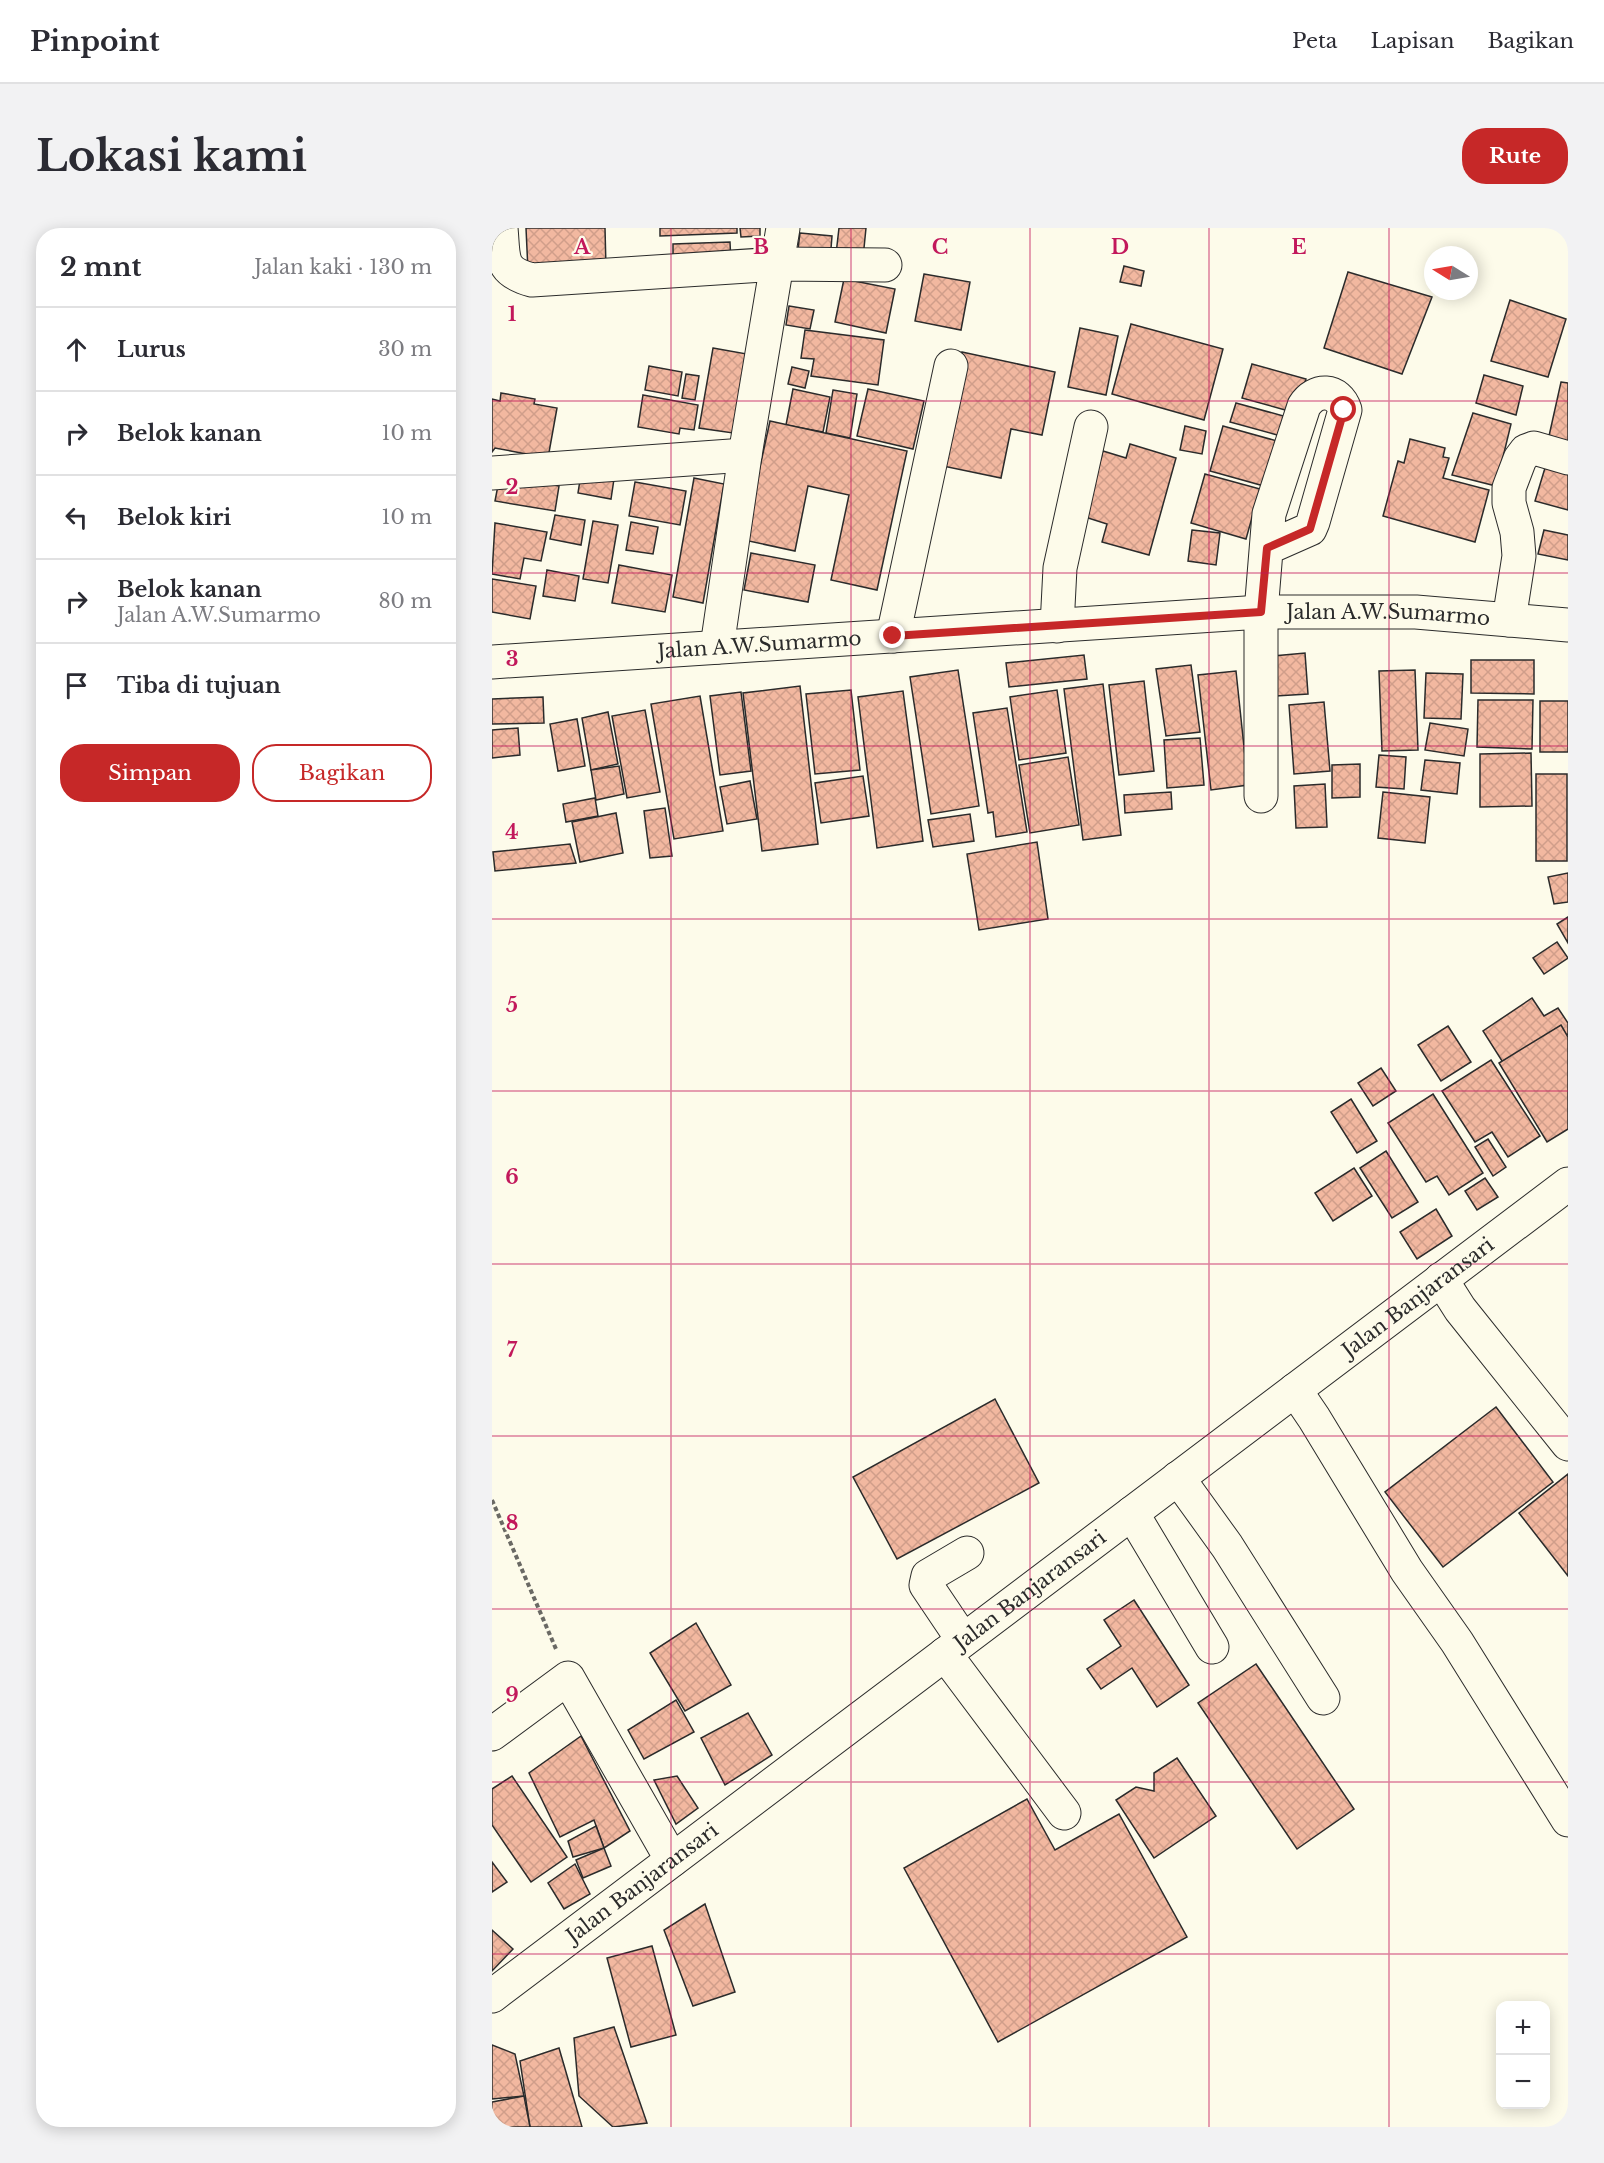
<!DOCTYPE html>
<html lang="id">
<head>
<meta charset="utf-8">
<style>
	body { margin:0; font-family:"Libre Baskerville",serif; background:#f2f2f3; color:#2b2b33 }
	.controls { position:absolute; right:18px; bottom:18px; display:grid; overflow:hidden; border-radius:12px; box-shadow:0 3px 15px #0003 }
	.controls button { width:54px; height:54px; display:grid; place-items:center; padding:0; border:0; border-bottom:2px solid #e1e1e2; background:#fff; color:#2b2b33; font:30px sans-serif }
	.compass { position:absolute; left:932px; top:18px; width:54px; height:54px; border-radius:50%; background:#fff; box-shadow:0 3px 15px #0003; rotate:281deg }
	.stop { position:absolute; width:18px; height:18px; margin:-14px; border:4px solid #c62828; border-radius:50%; background:#fff }
	.stop.end { background:#c62828; border-color:#fff; box-shadow:0 2px 6px #0008 }
	.list { margin:0; padding:0; list-style:none }
	h2 { display:flex; justify-content:space-between; align-items:center; height:78px; margin:0; padding:0 24px; font-size:26px }
	h2 small { font-size:20px; font-weight:400; color:#7c7c81 }
	.list li { display:grid; grid-template-columns:39px 1fr auto; gap:18px; align-items:center; box-sizing:border-box; height:84px; padding:0 24px; border-top:2px solid #e1e1e2 }
	.list b { display:block; font-size:22px; white-space:nowrap }
	.list p { margin:0; font-size:20px; white-space:nowrap; color:#7c7c81 }
	.list em { font-size:20px; font-style:normal; color:#7c7c81 }
	.actions { display:flex; gap:12px; padding:18px 24px }
	.actions a { flex:1; padding:14px 0; border:2px solid #c62828; border-radius:24px; text-align:center; font-size:21px; color:#c62828 }
	.actions .main { background:#c62828; color:#fff }
	.icon { flex:none; width:33px; height:33px; fill:none; stroke:currentColor; stroke-width:2; stroke-linecap:round; stroke-linejoin:round }
	.map { position:relative; flex:none; width:1076px; height:1899px; overflow:hidden; border-radius:24px }
	header { display:flex; align-items:center; gap:36px; box-sizing:border-box; height:84px; padding:0 30px; background:#fff; border-bottom:2px solid #e1e1e2 }
	header strong { font-size:28px }
	nav { display:flex; gap:33px; margin-inline-start:auto; font-size:21px }
	.intro { display:flex; align-items:center; justify-content:space-between; box-sizing:border-box; height:144px; padding:0 36px }
	h1 { margin:0; font-size:42px }
	.button { padding:15px 27px; border-radius:24px; background:#c62828; color:#fff; font-size:21px; font-weight:700 }
	main { display:flex; gap:36px; padding:0 36px }
	aside { flex:1; background:#fff; border-radius:24px; box-shadow:0 3px 15px #0003 }
	.map>svg:first-child { display:block }
	.building { fill:url(#building-cross-hatch); stroke:#2b2b2b; stroke-width:1.5 }
	.lines { fill:none; stroke-linecap:round; stroke-linejoin:round }
	.minor-casing { stroke:#2b2b2b; stroke-width:35 }
	.major-casing { stroke:#2b2b2b; stroke-width:35 }
	.path { stroke:#6a6964; stroke-width:4; stroke-dasharray:4.5 3; stroke-linecap:butt }
	.minor { stroke:#fdfbea; stroke-width:33 }
	.major { stroke:#fdfbea; stroke-width:33 }
	.route { stroke:#c62828; stroke-width:8 }
	.grid { fill:none; stroke:#c2185b; stroke-width:1.5; stroke-opacity:0.55 }
	.labels { text-anchor:middle; stroke-width:4.5; stroke-linejoin:round; paint-order:stroke }
	.street-label { font-size:20px; fill:#2b2b2b; stroke:#fdfbea }
	.grid-label { font-size:20px; text-anchor:middle; font-weight:bold; fill:#c2185b; stroke:#fdfbea; stroke-width:4.5; stroke-linejoin:round; paint-order:stroke }
</style>
</head>
<body>
<header>
<strong>Pinpoint</strong>
<nav><a>Peta</a><a>Lapisan</a><a>Bagikan</a></nav>
</header>
<div class="intro"><h1>Lokasi kami</h1><a class="button">Rute</a></div>
<main>
<aside>
<h2>2 mnt<small>Jalan kaki · 130 m</small></h2>
<ul class="list">
<li><svg class="icon" aria-label="ahead" viewBox="0 0 24 24"><path d="M12 20V5M6 11l6-6 6 6"/></svg><div><b>Lurus</b></div><em>30 m</em></li>
<li><svg class="icon" aria-label="right" viewBox="0 0 24 24"><path d="M7 20v-9h11M14 6l5 5-5 5"/></svg><div><b>Belok kanan</b></div><em>10 m</em></li>
<li><svg class="icon" aria-label="left" viewBox="0 0 24 24"><path d="M17 20v-9H6M10 6l-5 5 5 5"/></svg><div><b>Belok kiri</b></div><em>10 m</em></li>
<li><svg class="icon" aria-label="right" viewBox="0 0 24 24"><path d="M7 20v-9h11M14 6l5 5-5 5"/></svg><div><b>Belok kanan</b><p>Jalan A.W.Sumarmo</p></div><em>80 m</em></li>
<li><svg class="icon" aria-label="arrive" viewBox="0 0 24 24"><path d="M6 21V4h12l-3 4 3 4H6"/></svg><div><b>Tiba di tujuan</b></div></li>
</ul>
<div class="actions"><a class="main">Simpan</a><a>Bagikan</a></div>
</aside>
<div class="map">
<svg width="1076" height="1899" viewBox="0 0 1076 1899">
	<defs>
		<pattern id="building-cross-hatch" width="8" height="8" patternUnits="userSpaceOnUse" patternTransform="scale(1.5)"><rect width="8" height="8" fill="#f2b8a0"/><path d="M0 0l8 8M0 8l8-8" fill="none" stroke="#d09e8a"/></pattern>
	</defs>
	<rect width="100%" height="100%" fill="#fdfbea"/>
	<!-- building -->
	<g class="building">
		<polygon points="34,0 113,0 114,40 36,43"/>
		<polygon points="168,0 245,0 245,5 168,8"/>
		<polygon points="248,0 268,0 268,8 249,9"/>
		<polygon points="347,0 374,0 371,30 344,26"/>
		<polygon points="308,5 340,8 338,33 305,29"/>
		<polygon points="238,14 239,35 181,37 181,16"/>
		<polygon points="632,38 652,43 649,58 628,54"/>
		<polygon points="856,44 940,69 910,146 832,120"/>
		<polygon points="432,46 478,54 469,102 423,93"/>
		<polygon points="352,51 403,61 394,105 343,94"/>
		<polygon points="1018,72 1074,91 1056,149 999,133"/>
		<polygon points="297,78 322,82 318,101 294,97"/>
		<polygon points="639,96 731,121 712,192 620,166"/>
		<polygon points="588,100 626,108 614,167 576,159"/>
		<polygon points="313,102 392,112 386,157 319,148 322,131 309,130"/>
		<polygon points="221,120 255,126 241,205 207,200"/>
		<polygon points="470,124 563,144 550,207 519,201 509,250 446,237"/>
		<polygon points="760,136 814,151 804,185 750,170"/>
		<polygon points="157,138 190,144 186,168 153,162"/>
		<polygon points="300,139 317,143 313,160 296,156"/>
		<polygon points="194,146 207,148 203,172 190,170"/>
		<polygon points="992,147 1031,158 1024,187 984,175"/>
		<polygon points="1069,154 1076,155 1076,221 1055,217"/>
		<polygon points="301,161 338,169 331,204 294,197"/>
		<polygon points="376,161 432,173 421,221 365,208"/>
		<polygon points="341,162 365,166 358,210 334,205"/>
		<polygon points="9,165 43,171 42,176 65,180 56,230 3,220 0,224 0,171 8,173"/>
		<polygon points="151,167 206,177 202,202 188,200 187,206 146,199"/>
		<polygon points="744,175 795,189 789,208 738,194"/>
		<polygon points="981,185 1019,196 1004,258 960,247"/>
		<polygon points="278,193 415,223 385,362 339,352 357,267 316,258 303,323 252,312"/>
		<polygon points="693,198 714,203 710,226 688,222"/>
		<polygon points="731,198 785,213 772,258 718,243"/>
		<polygon points="918,211 953,220 951,229 957,230 951,250 997,262 983,314 891,288 906,233 912,235"/>
		<polygon points="638,216 684,230 657,327 610,314 615,296 593,289 611,223 634,230"/>
		<polygon points="1056,230 1076,236 1076,282 1043,273"/>
		<polygon points="89,246 122,251 119,271 86,265"/>
		<polygon points="713,246 768,261 754,311 699,295"/>
		<polygon points="8,247 67,258 63,283 3,273"/>
		<polygon points="202,250 232,256 211,375 181,369"/>
		<polygon points="143,254 194,263 188,297 137,288"/>
		<polygon points="63,287 93,292 89,317 58,311"/>
		<polygon points="101,293 126,297 116,355 91,351"/>
		<polygon points="139,294 166,299 161,326 134,322"/>
		<polygon points="3,295 55,304 49,333 32,330 28,351 0,346"/>
		<polygon points="700,302 728,305 724,337 696,333"/>
		<polygon points="1052,302 1076,307 1076,332 1046,326"/>
		<polygon points="259,325 323,337 316,374 252,362"/>
		<polygon points="127,337 180,347 173,384 120,375"/>
		<polygon points="55,342 87,348 83,373 51,368"/>
		<polygon points="0,351 44,358 38,391 0,384"/>
		<polygon points="813,425 816,466 784,468 781,428"/>
		<polygon points="592,427 595,451 517,459 514,435"/>
		<polygon points="979,432 1042,432 1042,466 979,465"/>
		<polygon points="699,437 708,504 674,508 664,441"/>
		<polygon points="466,442 487,578 439,586 418,449"/>
		<polygon points="923,442 926,522 890,523 887,443"/>
		<polygon points="744,443 756,557 719,562 706,447"/>
		<polygon points="934,445 971,446 969,491 932,490"/>
		<polygon points="652,453 662,543 627,547 617,457"/>
		<polygon points="611,456 629,607 591,612 572,461"/>
		<polygon points="308,458 326,616 270,623 251,465"/>
		<polygon points="359,462 368,542 323,546 314,466"/>
		<polygon points="565,462 574,525 527,532 518,469"/>
		<polygon points="411,463 431,613 385,620 366,469"/>
		<polygon points="249,464 259,543 228,547 218,468"/>
		<polygon points="208,468 231,603 182,611 159,476"/>
		<polygon points="51,469 52,495 0,496 0,471"/>
		<polygon points="986,472 1041,472 1040,521 985,519"/>
		<rect x="1048" y="473" width="28" height="51"/>
		<polygon points="832,474 838,543 802,546 797,477"/>
		<polygon points="515,480 535,604 504,609 501,584 496,585 481,485"/>
		<polygon points="153,482 168,564 135,570 120,488"/>
		<polygon points="116,484 126,536 99,542 90,490"/>
		<polygon points="85,491 93,538 66,543 58,496"/>
		<polygon points="938,495 976,501 972,528 933,522"/>
		<polygon points="26,500 28,527 0,530 0,502"/>
		<polygon points="708,510 712,557 675,560 672,512"/>
		<polygon points="1039,525 1040,578 988,579 988,526"/>
		<polygon points="887,527 914,529 912,561 884,559"/>
		<polygon points="576,529 587,597 538,605 527,537"/>
		<polygon points="933,532 968,535 965,566 929,562"/>
		<polygon points="868,536 868,569 840,570 840,537"/>
		<polygon points="127,538 132,566 104,572 99,542"/>
		<rect x="1044" y="546" width="31" height="87"/>
		<polygon points="371,548 377,588 329,595 323,555"/>
		<polygon points="258,553 265,591 235,596 228,559"/>
		<polygon points="833,556 835,599 804,600 802,558"/>
		<polygon points="679,564 680,581 633,585 632,567"/>
		<polygon points="891,564 938,569 933,615 886,610"/>
		<polygon points="103,570 106,588 74,594 71,576"/>
		<polygon points="173,580 180,628 158,630 152,583"/>
		<polygon points="124,585 131,625 88,634 80,594"/>
		<polygon points="478,586 482,613 441,619 436,592"/>
		<polygon points="545,614 556,691 487,702 475,626"/>
		<polygon points="78,616 84,635 3,643 1,624"/>
		<polygon points="1076,645 1076,674 1062,676 1056,649"/>
		<polygon points="1076,689 1076,715 1065,696"/>
		<polygon points="1065,714 1076,730 1052,746 1041,730"/>
		<polygon points="1040,770 1052,788 1066,780 1076,795 1076,806 1017,844 991,803"/>
		<polygon points="1069,797 1076,809 1076,901 1055,914 1007,835"/>
		<polygon points="956,798 979,834 949,853 926,817"/>
		<polygon points="999,832 1048,908 1016,929 1000,904 983,914 950,863"/>
		<polygon points="889,840 904,863 881,878 866,855"/>
		<polygon points="941,866 991,945 957,967 945,948 934,954 896,895"/>
		<polygon points="859,871 885,913 865,925 839,884"/>
		<polygon points="996,911 1014,939 1001,948 983,919"/>
		<polygon points="894,923 926,974 900,990 868,940"/>
		<polygon points="862,940 880,968 841,993 823,965"/>
		<polygon points="993,950 1006,969 985,982 973,963"/>
		<polygon points="944,981 960,1008 925,1031 908,1004"/>
		<polygon points="503,1171 547,1255 405,1331 361,1249"/>
		<polygon points="1004,1179 1061,1254 951,1339 893,1264"/>
		<polygon points="1076,1246 1076,1348 1027,1285"/>
		<polygon points="642,1372 697,1457 665,1479 640,1440 609,1461 595,1441 629,1418 612,1392"/>
		<polygon points="204,1395 239,1457 193,1483 158,1425"/>
		<polygon points="764,1436 862,1581 805,1621 706,1475"/>
		<polygon points="184,1472 202,1504 152,1531 136,1502"/>
		<polygon points="256,1485 280,1527 233,1557 209,1510"/>
		<polygon points="89,1508 138,1603 112,1620 102,1592 68,1609 37,1545"/>
		<polygon points="685,1530 724,1588 662,1630 624,1572 644,1559 662,1563 662,1545"/>
		<polygon points="20,1548 75,1629 39,1654 0,1597 0,1561"/>
		<polygon points="185,1548 206,1580 184,1596 162,1552"/>
		<polygon points="535,1571 563,1622 627,1586 695,1709 506,1814 412,1640"/>
		<polygon points="104,1598 112,1620 81,1629 76,1613"/>
		<polygon points="112,1620 119,1638 91,1650 84,1632"/>
		<polygon points="0,1634 15,1654 0,1664"/>
		<polygon points="83,1636 98,1666 72,1681 56,1655"/>
		<polygon points="213,1676 243,1764 201,1778 172,1702"/>
		<polygon points="0,1702 21,1721 0,1743"/>
		<polygon points="160,1718 184,1807 139,1819 115,1730"/>
		<polygon points="122,1799 155,1895 121,1899 87,1868 82,1810"/>
		<polygon points="0,1817 23,1826 32,1868 0,1871"/>
		<polygon points="67,1820 90,1899 38,1899 28,1833"/>
		<polygon points="32,1868 38,1899 0,1899 0,1874"/>
	</g>
	<g class="lines">
		<defs>
			<g id="minor">
				<path d="M9 0C12 31 7 43 40 52L286 36 393 37"/>
				<polyline points="0,245 253,227"/>
				<polyline points="1017,392 1027,328 1025,304 1017,275 1017,260 1028,231 1034,223 1042,220 1076,230"/>
				<polyline points="565,398 568,340 599,199"/>
				<polyline points="401,408 459,138"/>
				<polyline points="225,419 253,227 291,0"/>
				<path d="M769 568V384L777 286 812 178C823 160 846 160 853 182L821 294 818 301 775 320"/>
				<polyline points="949,1051 968,1081 1076,1216"/>
				<polyline points="803,1162 822,1190 915,1343 965,1414 1076,1592"/>
				<polyline points="686,1250 735,1318 831,1470"/>
				<polyline points="640,1285 720,1419"/>
				<polyline points="471,1412 434,1357 436,1348 475,1325"/>
				<polyline points="453,1426 572,1585"/>
				<polyline points="0,1506 76,1450 180,1632"/>
				<path id="s1" d="M0 1768 1076 956"/>
			</g>
			<g id="major">
				<path id="s2" d="M0 434 769 384H924L1076 397"/>
			</g>
		</defs>
		<!-- minor casing -->
		<use href="#minor" class="minor-casing"/>
		<!-- major casing -->
		<use href="#major" class="major-casing"/>
		<!-- path -->
		<polyline class="path" points="0,1272 64,1421"/>
		<!-- minor -->
		<use href="#minor" class="minor"/>
		<!-- major -->
		<use href="#major" class="major"/>
	</g>
	<g class="lines">
		<!-- route -->
		<polyline class="route" points="401,408 769,384 775,320 818,301 852,182"/>
	</g>
	<!-- grid -->
	<path class="grid" d="M179 0V1899M359 0V1899M538 0V1899M717 0V1899M897 0V1899M0 173H1076M0 345H1076M0 518H1076M0 691H1076M0 863H1076M0 1036H1076M0 1208H1076M0 1381H1076M0 1554H1076M0 1726H1076"/>
	<g class="labels">
		<!-- street labels -->
		<g class="street-label">
			<text dy="7" stroke="none"><textPath href="#s2" startOffset="898">Jalan A.W.Sumarmo</textPath></text>
			<text dy="7" stroke="none"><textPath href="#s2" startOffset="268">Jalan A.W.Sumarmo</textPath></text>
			<text dy="7" stroke="none"><textPath href="#s1" startOffset="1160">Jalan Banjaransari</textPath></text>
			<text dy="7" stroke="none"><textPath href="#s1" startOffset="674">Jalan Banjaransari</textPath></text>
			<text dy="7" stroke="none"><textPath href="#s1" startOffset="188">Jalan Banjaransari</textPath></text>
		</g>
	</g>
	<g class="grid-label">
		<text x="90" y="26">A</text>
		<text x="269" y="26">B</text>
		<text x="448" y="26">C</text>
		<text x="628" y="26">D</text>
		<text x="807" y="26">E</text>
		<text x="20" y="93">1</text>
		<text x="20" y="266">2</text>
		<text x="20" y="438">3</text>
		<text x="20" y="611">4</text>
		<text x="20" y="784">5</text>
		<text x="20" y="956">6</text>
		<text x="20" y="1129">7</text>
		<text x="20" y="1302">8</text>
		<text x="20" y="1474">9</text>
	</g>
</svg>
<div class="controls">
<button>+</button>
<button>−</button>
</div>
<svg class="compass" viewBox="-18 -18 36 36"><path d="M0-13l5 13h-10z" fill="#e53935"/><path d="M0 13l5-13h-10z" fill="#7c7c81"/></svg>
<div class="stop" style="left:852px;top:182px"></div>
<div class="stop end" style="left:401px;top:408px"></div>
</div>
</main>
</body>
</html>
